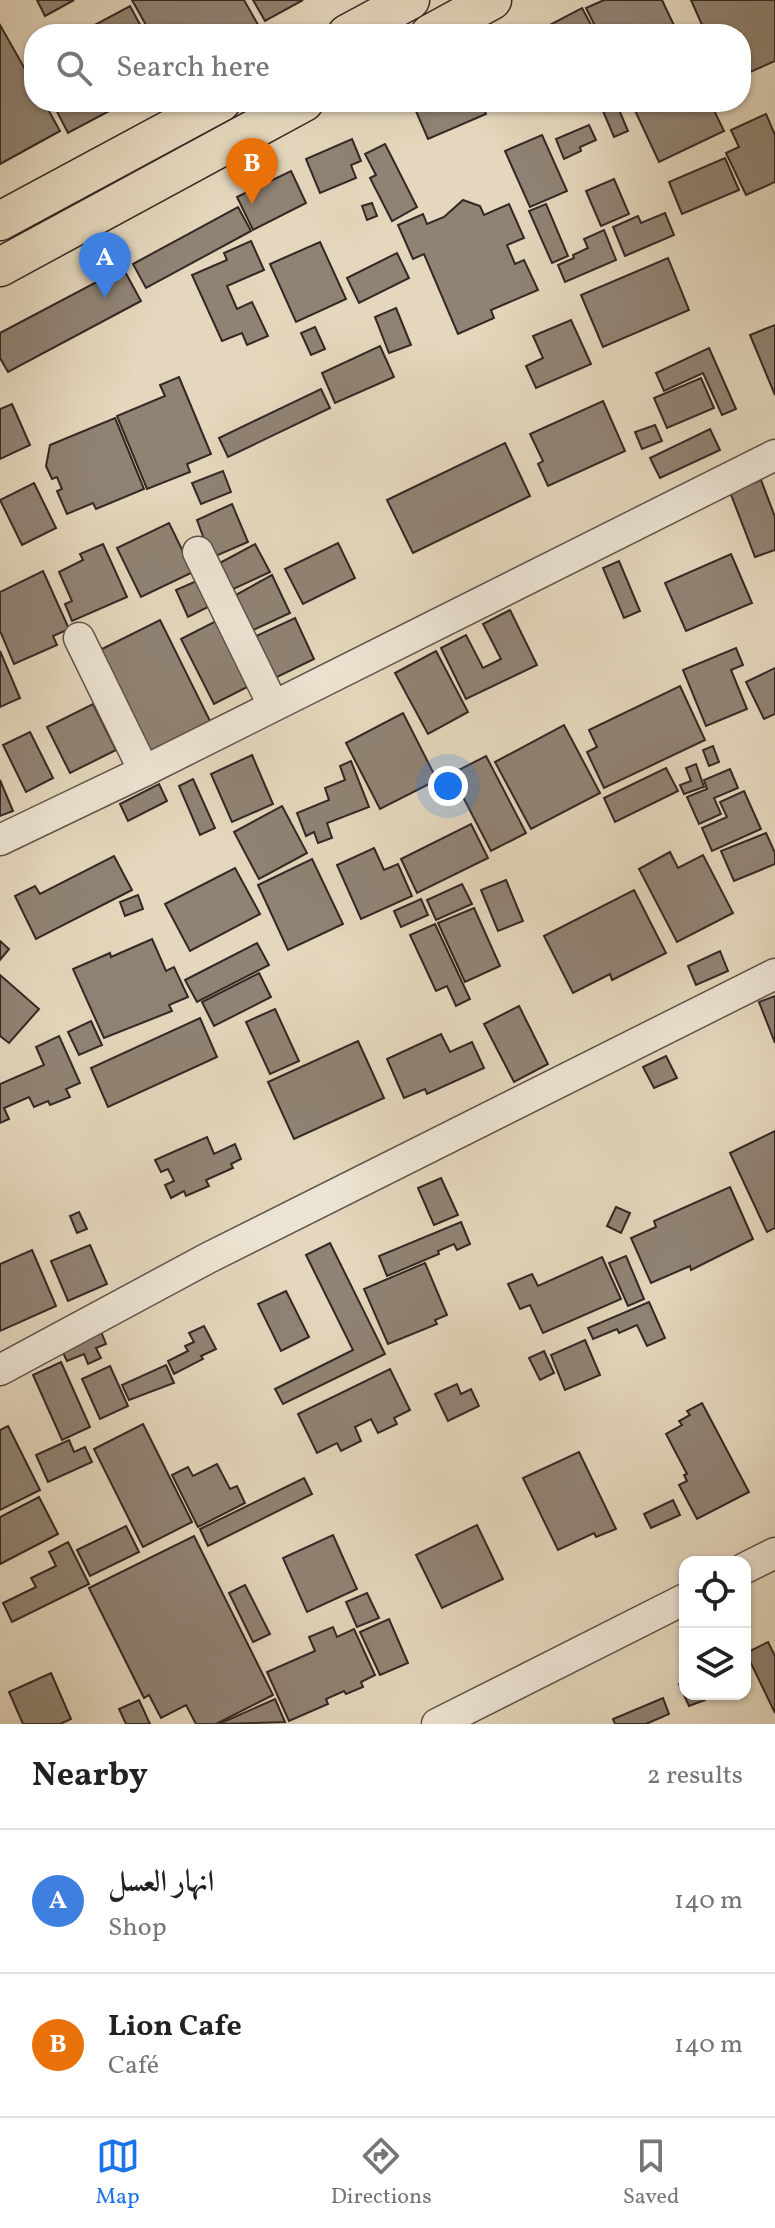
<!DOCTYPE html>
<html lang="en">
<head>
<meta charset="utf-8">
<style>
	body { margin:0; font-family:Vollkorn,Amiri,serif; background:#f6f6f6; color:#222 }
	.controls { position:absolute; right:24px; bottom:24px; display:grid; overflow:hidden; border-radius:16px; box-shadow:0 2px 6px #0004 }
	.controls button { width:72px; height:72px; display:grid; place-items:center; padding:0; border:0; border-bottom:2px solid #e0e0e0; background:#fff; color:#222; font:40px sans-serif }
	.you { position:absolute; left:448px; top:786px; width:28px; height:28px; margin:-20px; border:6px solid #fff; border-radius:50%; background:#1a73e8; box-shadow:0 0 0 12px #1a73e833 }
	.badge { display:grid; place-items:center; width:52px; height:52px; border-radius:50%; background:#1a73e8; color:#fff; font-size:26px; font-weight:700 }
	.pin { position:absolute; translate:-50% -66px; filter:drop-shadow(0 2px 4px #0008) }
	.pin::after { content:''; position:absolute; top:42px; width:28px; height:24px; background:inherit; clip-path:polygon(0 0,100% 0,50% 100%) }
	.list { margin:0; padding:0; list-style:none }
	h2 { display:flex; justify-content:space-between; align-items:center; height:104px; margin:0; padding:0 32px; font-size:34px }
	h2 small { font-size:26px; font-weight:400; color:#767676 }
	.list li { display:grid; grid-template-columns:52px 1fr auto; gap:24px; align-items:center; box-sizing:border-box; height:144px; padding:0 32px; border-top:2px solid #e0e0e0 }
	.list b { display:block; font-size:30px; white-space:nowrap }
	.list p { margin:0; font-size:26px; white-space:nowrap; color:#767676 }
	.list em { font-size:26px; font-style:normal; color:#767676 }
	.icon { flex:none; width:44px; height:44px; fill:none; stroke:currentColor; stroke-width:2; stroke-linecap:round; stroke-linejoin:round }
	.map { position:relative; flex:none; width:775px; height:1724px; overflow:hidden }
	.search { position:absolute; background:#fff; box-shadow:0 2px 6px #0004; left:24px; right:24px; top:24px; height:88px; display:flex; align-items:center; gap:20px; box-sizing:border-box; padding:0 28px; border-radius:32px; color:#767676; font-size:30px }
	.sheet { height:392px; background:#fff }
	nav { display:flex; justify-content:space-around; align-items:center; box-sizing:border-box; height:112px; border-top:2px solid #e0e0e0; background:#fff; font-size:22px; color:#767676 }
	nav a { display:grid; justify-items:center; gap:4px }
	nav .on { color:#1a73e8 }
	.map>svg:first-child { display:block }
	.building { fill:#908374; stroke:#342824; stroke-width:2 }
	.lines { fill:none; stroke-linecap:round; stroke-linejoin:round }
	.minor-casing { stroke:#60544a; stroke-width:33 }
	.major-casing { stroke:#342824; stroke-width:41 }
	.minor { stroke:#ede5d4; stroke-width:30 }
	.major { stroke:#e4d7bd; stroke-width:38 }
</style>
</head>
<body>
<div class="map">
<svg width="775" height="1724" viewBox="0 0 775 1724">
	<rect width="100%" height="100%" fill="#e4d7bd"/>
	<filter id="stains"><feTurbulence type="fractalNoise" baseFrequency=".0025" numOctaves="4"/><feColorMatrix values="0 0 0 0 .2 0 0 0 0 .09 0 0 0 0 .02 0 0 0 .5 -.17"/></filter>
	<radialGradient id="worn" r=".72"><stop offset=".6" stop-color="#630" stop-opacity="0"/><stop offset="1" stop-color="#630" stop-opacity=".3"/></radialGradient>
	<!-- building -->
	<g class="building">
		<polygon points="37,0 74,0 45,16"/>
		<polygon points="132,0 244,0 261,30 253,34 151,34"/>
		<polygon points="253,0 303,0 265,21"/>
		<polygon points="604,0 662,0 678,34 599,34 586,8"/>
		<polygon points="691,0 775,0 775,61 741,76 741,34 706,34"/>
		<polygon points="130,6 145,34 78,34"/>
		<polygon points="582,8 596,34 540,34 538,31"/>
		<polygon points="0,25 34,85 34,102 44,102 60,131 0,164"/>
		<polygon points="52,102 126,102 68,133"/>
		<polygon points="412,102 481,102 486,114 428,139"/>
		<polygon points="631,102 710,102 724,131 659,162"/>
		<polygon points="617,105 628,131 614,137 603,111"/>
		<polygon points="766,114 775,135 775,182 746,195 726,153 739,147 731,130"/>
		<polygon points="589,125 596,140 580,147 581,151 564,159 556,139"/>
		<polygon points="542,135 567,191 530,207 505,151"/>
		<polygon points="352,139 361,161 351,165 356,178 320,193 306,159"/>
		<polygon points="385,144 417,207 392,221 370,178 376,175 365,154"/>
		<polygon points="725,158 739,190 682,214 669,182"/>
		<polygon points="291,171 306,203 253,230 237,197"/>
		<polygon points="614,179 629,214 601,226 586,191"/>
		<polygon points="463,200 480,206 484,215 509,204 524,238 507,245 515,264 524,260 538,290 491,310 494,318 458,334 424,254 413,259 398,225 423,214 427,224 444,217"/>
		<polygon points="372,203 377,216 367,220 362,206"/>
		<polygon points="546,204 568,256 552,263 529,211"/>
		<polygon points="238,207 251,231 146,288 133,264"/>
		<polygon points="665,213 674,235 625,256 613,227 638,216 641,223"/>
		<polygon points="604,230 616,260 565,282 558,265 574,258 573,255 588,248 584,239"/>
		<polygon points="251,241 264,270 227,286 237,309 252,302 268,336 247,345 242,333 222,341 192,275 227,260 224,253"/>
		<polygon points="320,242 346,299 296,322 270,264"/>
		<polygon points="397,253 409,278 359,303 347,278"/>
		<polygon points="668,258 689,310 603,347 581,295"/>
		<polygon points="123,268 141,301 8,372 0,358 0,333"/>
		<polygon points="396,308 411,345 389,353 375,317"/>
		<polygon points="571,320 591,364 536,388 526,366 543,358 533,336"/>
		<polygon points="775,325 775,395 750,335"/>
		<polygon points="315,327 325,349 311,355 301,333"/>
		<polygon points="380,346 394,377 335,403 322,373"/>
		<polygon points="709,348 736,409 722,415 703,373 664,391 656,373"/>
		<polygon points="179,377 211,454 187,464 190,472 147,489 117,416 165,396 160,385"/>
		<polygon points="701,378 714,408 667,428 654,398"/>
		<polygon points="321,389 330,408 228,457 219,438"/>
		<polygon points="603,401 625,451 548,486 538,464 543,461 530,434"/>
		<polygon points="12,404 30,445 0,459 0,409"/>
		<polygon points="115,418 144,489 96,509 93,503 67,514 57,491 62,489 57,477 52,479 46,466 50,445"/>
		<polygon points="655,425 662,441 642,449 635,432"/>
		<polygon points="710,429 720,450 660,478 650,458"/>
		<polygon points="505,443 530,496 413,553 387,500"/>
		<polygon points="223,471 231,492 201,504 192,483"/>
		<polygon points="761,480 775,517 775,550 755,557 730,492"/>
		<polygon points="34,483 56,528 22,545 0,500"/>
		<polygon points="232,504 248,542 211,558 197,520"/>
		<polygon points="169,523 193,572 141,597 117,548"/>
		<polygon points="338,543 355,578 303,604 285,569"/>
		<polygon points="103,544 127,597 72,621 65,604 72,601 59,572 83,560 80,554"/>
		<polygon points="255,544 270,572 229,591 216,565"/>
		<polygon points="731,554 752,603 686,631 665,583"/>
		<polygon points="619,561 640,611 624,618 603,568"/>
		<polygon points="43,571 69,629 53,636 57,645 14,664 0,631 0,592"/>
		<polygon points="272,575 290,613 249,632 234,596"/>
		<polygon points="201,579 212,605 188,617 176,590"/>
		<polygon points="510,610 537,665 466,699 441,648 466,635 483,668 501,659 483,624"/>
		<polygon points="295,618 314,659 273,679 254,637"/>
		<polygon points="160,620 212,725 146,758 94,653"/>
		<polygon points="218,620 251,685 214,704 181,639"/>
		<polygon points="736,648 743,665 731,670 747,709 706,726 683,670"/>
		<polygon points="0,651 20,698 0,707"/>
		<polygon points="436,651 468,712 428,734 395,673"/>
		<polygon points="775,668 775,714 764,719 746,682"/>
		<polygon points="680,686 705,740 604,788 587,752 597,747 589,730"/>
		<polygon points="93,704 116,750 70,773 47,727"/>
		<polygon points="403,713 437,780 380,809 346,743"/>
		<polygon points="564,725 600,793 531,829 495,762"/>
		<polygon points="30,732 53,778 26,792 3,745"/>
		<polygon points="713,746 719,762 709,766 703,750"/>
		<polygon points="252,755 273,804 232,822 211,774"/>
		<polygon points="486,756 526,833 491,851 451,774"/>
		<polygon points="351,761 369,807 327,823 332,838 318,843 314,832 306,836 297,813 329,800 325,788 345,780 340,766"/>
		<polygon points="696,764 704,787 684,794 680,785 691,781 686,768"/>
		<polygon points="666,768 678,791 615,822 604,798"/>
		<polygon points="730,769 738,788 714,798 721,814 699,824 687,797 707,789 704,780"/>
		<polygon points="193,779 215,828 200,835 179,786"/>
		<polygon points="0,780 13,811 0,816"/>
		<polygon points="159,784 167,801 128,821 120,804"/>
		<polygon points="744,791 761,829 712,851 702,828 727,817 720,802"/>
		<polygon points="282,806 307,853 259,879 234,832"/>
		<polygon points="471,824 488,858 417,893 401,859"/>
		<polygon points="766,833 775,853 775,864 734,881 721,851"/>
		<polygon points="374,848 384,870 398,864 412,896 361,919 337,865"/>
		<polygon points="670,852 678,868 703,855 733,913 677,942 639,869"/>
		<polygon points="114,856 132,890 36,939 15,896 35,886 40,894"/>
		<polygon points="312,859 343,924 288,950 258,885"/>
		<polygon points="235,868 260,914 190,951 165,904"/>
		<polygon points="506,880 523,921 498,931 481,890"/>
		<polygon points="462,884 472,904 436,920 427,900"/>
		<polygon points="634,890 666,953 612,980 610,974 573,993 544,936"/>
		<polygon points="138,895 143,909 125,916 120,902"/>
		<polygon points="421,899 428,915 401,927 394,911"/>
		<polygon points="474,908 500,966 465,982 438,923"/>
		<polygon points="435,924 470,999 456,1006 447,986 436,991 410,935"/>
		<polygon points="152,939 166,971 174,967 188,997 169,1005 172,1011 104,1038 73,969 110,953 111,957"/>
		<polygon points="0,941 9,949 0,960"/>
		<polygon points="257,943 269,965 197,1002 185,980"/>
		<polygon points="720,951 728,971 696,985 688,966"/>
		<polygon points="259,973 271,997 214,1026 202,1002"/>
		<polygon points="0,975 39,1009 9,1043 0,1036"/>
		<polygon points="775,996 775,1043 759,1002"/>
		<polygon points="519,1006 548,1064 514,1082 484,1024"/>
		<polygon points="275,1009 299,1061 270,1074 246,1022"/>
		<polygon points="200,1018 217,1057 108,1107 91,1068"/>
		<polygon points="91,1021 102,1045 79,1055 68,1032"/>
		<polygon points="441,1034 450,1052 472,1042 484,1068 427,1094 425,1089 404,1098 387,1059"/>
		<polygon points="59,1036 80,1083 66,1089 70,1097 50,1105 48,1101 34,1107 29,1097 4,1108 9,1119 0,1123 0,1084 44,1065 36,1047"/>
		<polygon points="358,1041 384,1098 294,1139 268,1082"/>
		<polygon points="666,1056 677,1078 654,1088 643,1067"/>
		<polygon points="775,1131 775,1228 767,1232 730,1153"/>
		<polygon points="207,1137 214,1154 235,1144 241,1159 231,1164 233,1168 206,1180 209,1186 186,1196 184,1191 171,1198 165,1185 174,1181 168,1169 161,1172 155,1160"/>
		<polygon points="441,1178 458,1215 434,1225 418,1188"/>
		<polygon points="730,1187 753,1239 691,1270 690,1266 651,1283 631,1238 656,1227 654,1221"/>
		<polygon points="616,1207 630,1213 621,1233 607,1226"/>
		<polygon points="79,1212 87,1229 77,1233 70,1216"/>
		<polygon points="461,1222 470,1244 457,1250 454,1244 438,1251 439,1254 387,1276 379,1256"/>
		<polygon points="330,1243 385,1354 283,1404 275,1389 353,1350 306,1255"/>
		<polygon points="90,1245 107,1284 68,1301 51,1261"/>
		<polygon points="32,1250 56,1306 0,1331 0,1264"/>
		<polygon points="626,1256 644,1299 628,1306 609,1263"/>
		<polygon points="602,1257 621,1299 543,1333 530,1305 520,1309 508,1284 532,1274 538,1286"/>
		<polygon points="425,1263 447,1315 435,1320 437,1324 388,1344 364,1289"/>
		<polygon points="286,1291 309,1337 281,1351 258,1304"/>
		<polygon points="649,1302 665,1338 647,1346 637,1325 619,1333 617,1329 593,1339 588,1328"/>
		<polygon points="204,1326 216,1349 201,1356 203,1359 174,1374 168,1361 188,1351 185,1346 194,1342 189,1333"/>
		<polygon points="100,1329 106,1344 96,1348 101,1358 88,1364 84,1354 67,1361 60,1347"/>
		<polygon points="585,1340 600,1375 565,1390 551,1355"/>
		<polygon points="544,1351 554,1373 540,1380 529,1358"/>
		<polygon points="61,1362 90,1427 62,1440 33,1375"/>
		<polygon points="166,1365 174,1383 129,1400 122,1385"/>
		<polygon points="110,1366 128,1406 100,1419 82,1379"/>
		<polygon points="390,1369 410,1410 394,1418 397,1424 378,1433 371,1419 355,1427 361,1441 341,1451 337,1443 317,1453 298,1414"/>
		<polygon points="457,1384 461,1394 471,1389 479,1406 448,1421 435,1394"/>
		<polygon points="702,1403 749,1492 697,1519 679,1485 687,1481 684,1475 687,1474 666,1434 682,1425 679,1421 690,1415 687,1411"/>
		<polygon points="143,1424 192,1522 143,1547 94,1449"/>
		<polygon points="8,1426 40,1490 0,1510 0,1430"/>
		<polygon points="69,1440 74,1452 85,1447 92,1462 48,1482 36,1455"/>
		<polygon points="579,1452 616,1529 596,1537 594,1533 558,1550 523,1478"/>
		<polygon points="217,1464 230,1489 237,1486 245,1503 198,1527 172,1475 188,1467 193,1476"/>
		<polygon points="304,1478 312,1494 208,1546 200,1529"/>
		<polygon points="39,1497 58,1534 0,1564 0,1517"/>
		<polygon points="673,1500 680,1515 651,1528 644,1514"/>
		<polygon points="477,1525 503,1579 442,1608 416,1555"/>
		<polygon points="126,1526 139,1552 90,1576 77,1550"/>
		<polygon points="333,1535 357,1589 307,1612 283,1558"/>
		<polygon points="194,1536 273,1695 216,1724 196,1724 186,1705 161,1718 149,1695 144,1698 89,1588"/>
		<polygon points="68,1542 89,1584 12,1622 3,1603 36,1587 31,1578 56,1566 49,1552"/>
		<polygon points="245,1585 270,1634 253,1642 229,1593"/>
		<polygon points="367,1593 379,1618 357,1627 346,1602"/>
		<polygon points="389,1619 408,1663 380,1675 360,1632"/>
		<polygon points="333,1627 337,1637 354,1629 375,1675 361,1682 363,1687 346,1694 344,1691 326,1699 328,1704 289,1721 267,1672 315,1651 309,1637"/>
		<polygon points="768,1642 775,1656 775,1713 746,1653"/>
		<polygon points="51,1673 71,1719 60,1724 23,1724 9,1692"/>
		<polygon points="685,1682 685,1694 702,1694 705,1700 689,1706 679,1684"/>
		<polygon points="663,1698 669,1714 646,1724 615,1724 613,1719"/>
		<polygon points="275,1699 285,1722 219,1724"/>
		<polygon points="139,1700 150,1724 126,1724 119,1709"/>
	</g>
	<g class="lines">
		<defs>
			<g id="minor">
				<polyline points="198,552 273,705"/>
				<polyline points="79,638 144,771"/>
				<polyline points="0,840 144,771 775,455"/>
				<polyline points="0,1370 208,1258 775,974"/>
				<polyline points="745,1568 775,1553"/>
				<polyline points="437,1724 685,1599"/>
			</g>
			<g id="major">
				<polyline points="347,34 410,0"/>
				<polyline points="430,34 492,0"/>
				<polyline points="0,221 221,102"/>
				<polyline points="0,267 304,102"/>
			</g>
		</defs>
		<!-- minor casing -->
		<use href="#minor" class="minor-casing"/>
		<!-- major casing -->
		<use href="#major" class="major-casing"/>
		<!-- minor -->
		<use href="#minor" class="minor"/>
		<!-- major -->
		<use href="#major" class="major"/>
	</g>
	<rect width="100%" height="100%" filter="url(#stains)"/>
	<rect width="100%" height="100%" fill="url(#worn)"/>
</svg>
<div class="controls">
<button><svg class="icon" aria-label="locate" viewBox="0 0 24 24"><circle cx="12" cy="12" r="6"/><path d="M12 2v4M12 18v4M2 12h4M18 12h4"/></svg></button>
<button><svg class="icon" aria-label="layers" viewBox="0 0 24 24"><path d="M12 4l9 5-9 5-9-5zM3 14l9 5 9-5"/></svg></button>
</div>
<div class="you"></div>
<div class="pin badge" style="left:105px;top:298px;background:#3f7fe0">A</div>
<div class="pin badge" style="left:252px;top:204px;background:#e8710a">B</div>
<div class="search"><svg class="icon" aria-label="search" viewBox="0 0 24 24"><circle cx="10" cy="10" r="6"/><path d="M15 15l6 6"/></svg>Search here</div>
</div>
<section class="sheet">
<h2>Nearby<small>2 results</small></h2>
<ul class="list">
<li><span class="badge" style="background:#3f7fe0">A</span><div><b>انهار العسل</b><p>Shop</p></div><em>140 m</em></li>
<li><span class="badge" style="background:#e8710a">B</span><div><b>Lion Cafe</b><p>Café</p></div><em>140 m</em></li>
</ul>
</section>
<nav>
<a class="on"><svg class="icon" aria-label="map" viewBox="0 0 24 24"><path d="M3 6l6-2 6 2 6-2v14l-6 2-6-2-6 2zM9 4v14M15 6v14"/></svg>Map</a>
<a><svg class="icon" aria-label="directions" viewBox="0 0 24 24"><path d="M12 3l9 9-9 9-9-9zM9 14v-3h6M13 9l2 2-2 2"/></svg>Directions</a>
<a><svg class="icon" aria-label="saved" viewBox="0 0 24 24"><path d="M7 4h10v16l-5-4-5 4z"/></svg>Saved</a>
</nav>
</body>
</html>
